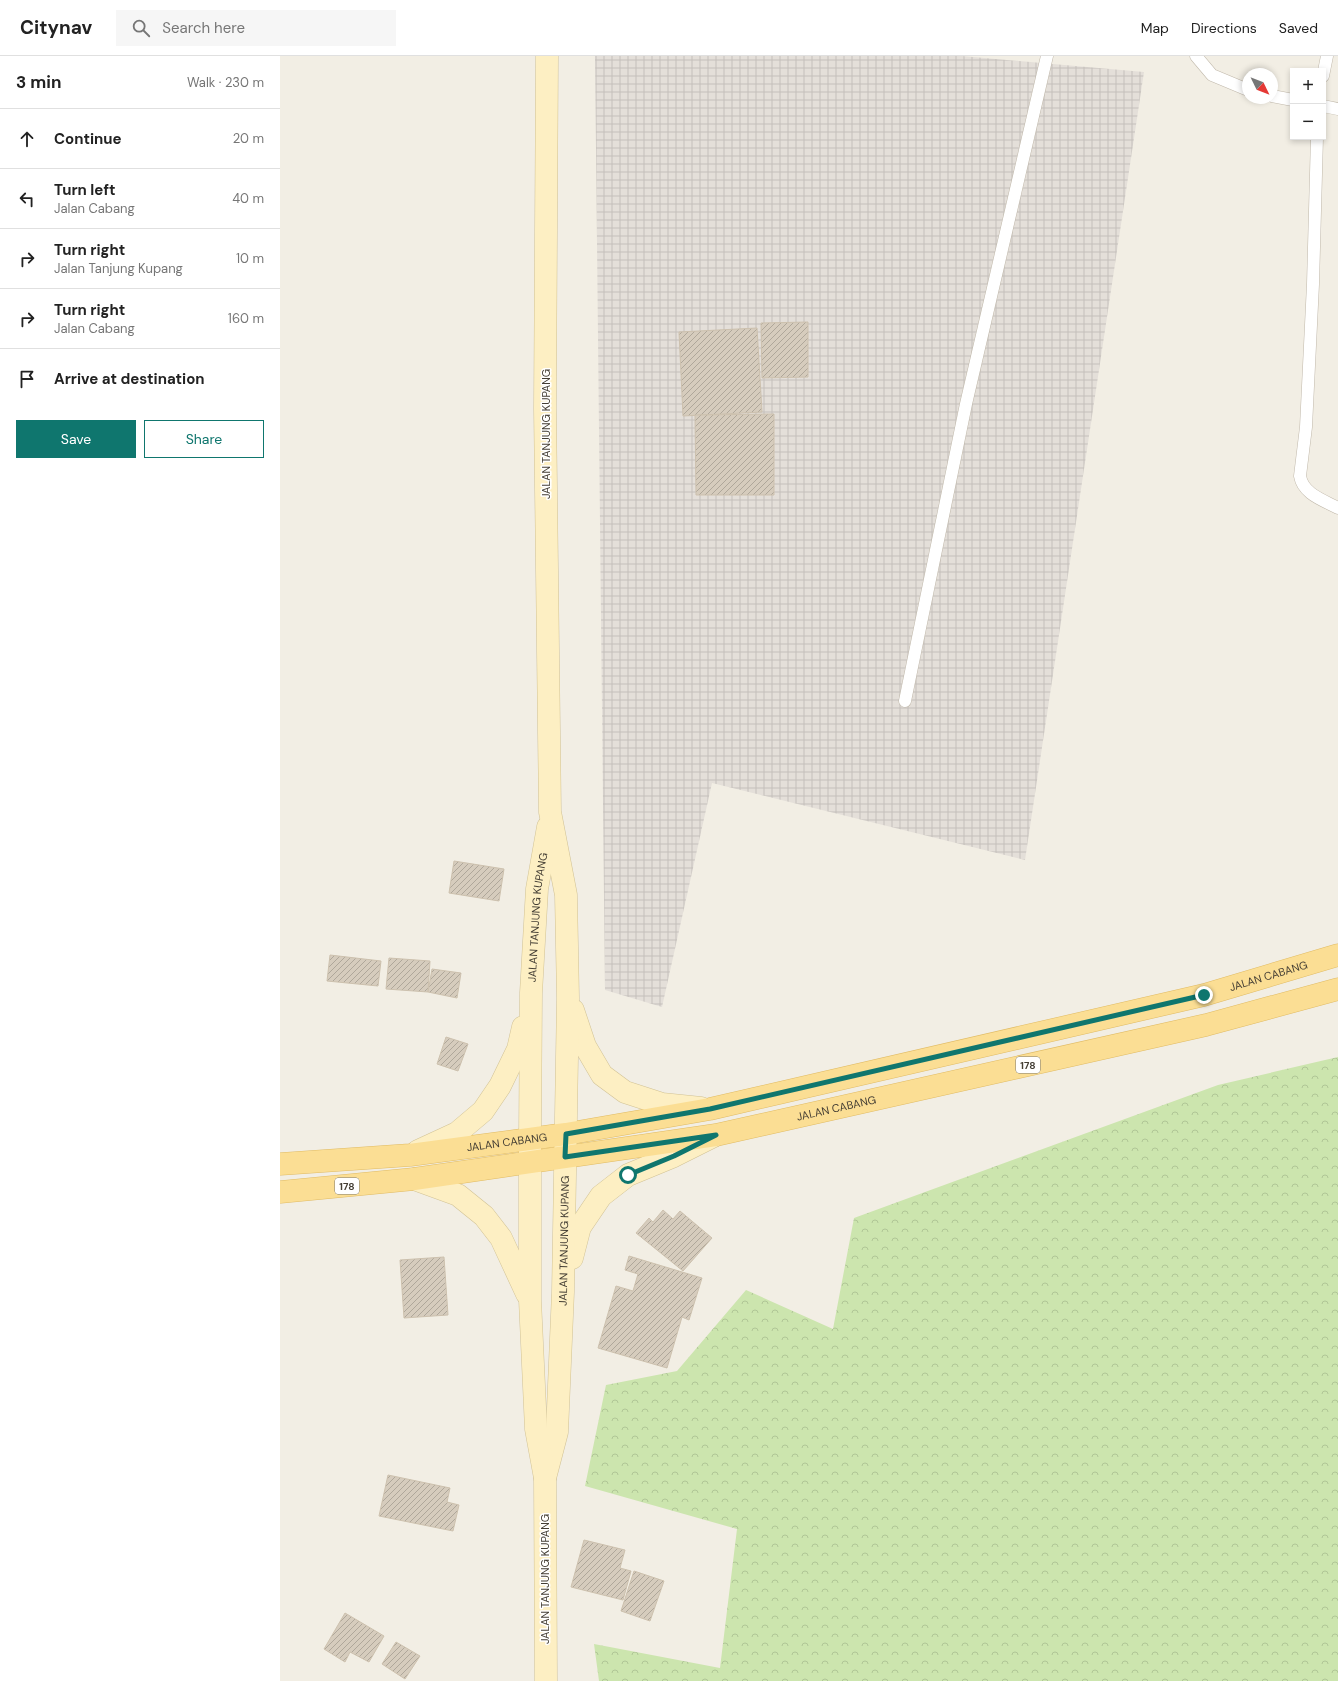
<!DOCTYPE html>
<html lang="en">
<head>
<meta charset="utf-8">
<style>
	body { margin:0; font-family:"DM Sans",sans-serif; background:#f6f6f6; color:#222 }
	.controls { position:absolute; right:12px; top:12px; display:grid; overflow:hidden; border-radius:0px; box-shadow:0 2px 6px #0003 }
	.controls button { width:36px; height:36px; display:grid; place-items:center; padding:0; border:0; border-bottom:1px solid #e0e0e0; background:#fff; color:#222; font:20px sans-serif }
	.compass { position:absolute; left:962px; top:12px; width:36px; height:36px; border-radius:50%; background:#fff; box-shadow:0 2px 6px #0003; rotate:133deg }
	.stop { position:absolute; width:12px; height:12px; margin:-9px; border:3px solid #0f766e; border-radius:50%; background:#fff }
	.stop.end { background:#0f766e; border-color:#fff; box-shadow:0 1px 4px #0008 }
	.list { margin:0; padding:0; list-style:none }
	h2 { display:flex; justify-content:space-between; align-items:center; height:52px; margin:0; padding:0 16px; font-size:17px }
	h2 small { font-size:13px; font-weight:400; color:#767676 }
	.list li { display:grid; grid-template-columns:26px 1fr auto; gap:12px; align-items:center; box-sizing:border-box; height:60px; padding:0 16px; border-top:1px solid #e0e0e0 }
	.list b { display:block; font-size:15px; white-space:nowrap }
	.list p { margin:0; font-size:13px; white-space:nowrap; color:#767676 }
	.list em { font-size:13px; font-style:normal; color:#767676 }
	.actions { display:flex; gap:8px; padding:12px 16px }
	.actions a { flex:1; padding:9px 0; border:1px solid #0f766e; border-radius:0px; text-align:center; font-size:14px; color:#0f766e }
	.actions .main { background:#0f766e; color:#fff }
	.icon { flex:none; width:22px; height:22px; fill:none; stroke:currentColor; stroke-width:2; stroke-linecap:round; stroke-linejoin:round }
	.map { position:relative; flex:none; width:1058px; height:1625px; overflow:hidden }
	header { display:flex; align-items:center; gap:24px; box-sizing:border-box; height:56px; padding:0 20px; background:#fff; border-bottom:1px solid #e0e0e0 }
	header strong { font-size:19px }
	nav { display:flex; gap:22px; margin-inline-start:auto; font-size:14px }
	.search { width:280px; height:36px; background:#f6f6f6; display:flex; align-items:center; gap:10px; box-sizing:border-box; padding:0 14px; border-radius:0px; color:#767676; font-size:15px }
	main { display:flex }
	aside { flex:1; background:#fff }
	.map>svg:first-child { display:block }
	.industrial { fill:url(#industrial-grid) }
	.forest { fill:url(#forest-crowns) }
	.building { fill:url(#building-hatch); stroke:#cdc1ae }
	.lines { fill:none; stroke-linecap:round; stroke-linejoin:round }
	.service-casing { stroke:#c0b8aa; stroke-width:13 }
	.secondary-casing { stroke:#d1c295; stroke-width:23 }
	.primary-casing { stroke:#e0bb64; stroke-width:23 }
	.service { stroke:#fff; stroke-width:12 }
	.secondary { stroke:#fdefc3; stroke-width:22 }
	.primary { stroke:#fbde94; stroke-width:22 }
	.route { stroke:#0f766e; stroke-width:5 }
	.labels { text-anchor:middle; stroke-width:3; stroke-linejoin:round; paint-order:stroke }
	.shield { fill:#fff; stroke:#7c7871; stroke-width:1 }
	.shield-label { font-size:10px; font-weight:bold; fill:#443e34 }
	.street-label { font-size:11px; fill:#443e34; stroke:#fff }
</style>
</head>
<body>
<header>
<strong>Citynav</strong>
<div class="search"><svg class="icon" aria-label="search" viewBox="0 0 24 24"><circle cx="10" cy="10" r="6"/><path d="M15 15l6 6"/></svg>Search here</div>
<nav><a>Map</a><a>Directions</a><a>Saved</a></nav>
</header>
<main>
<aside>
<h2>3 min<small>Walk · 230 m</small></h2>
<ul class="list">
<li><svg class="icon" aria-label="ahead" viewBox="0 0 24 24"><path d="M12 20V5M6 11l6-6 6 6"/></svg><div><b>Continue</b></div><em>20 m</em></li>
<li><svg class="icon" aria-label="left" viewBox="0 0 24 24"><path d="M17 20v-9H6M10 6l-5 5 5 5"/></svg><div><b>Turn left</b><p>Jalan Cabang</p></div><em>40 m</em></li>
<li><svg class="icon" aria-label="right" viewBox="0 0 24 24"><path d="M7 20v-9h11M14 6l5 5-5 5"/></svg><div><b>Turn right</b><p>Jalan Tanjung Kupang</p></div><em>10 m</em></li>
<li><svg class="icon" aria-label="right" viewBox="0 0 24 24"><path d="M7 20v-9h11M14 6l5 5-5 5"/></svg><div><b>Turn right</b><p>Jalan Cabang</p></div><em>160 m</em></li>
<li><svg class="icon" aria-label="arrive" viewBox="0 0 24 24"><path d="M6 21V4h12l-3 4 3 4H6"/></svg><div><b>Arrive at destination</b></div></li>
</ul>
<div class="actions"><a class="main">Save</a><a>Share</a></div>
</aside>
<div class="map">
<svg width="1058" height="1625" viewBox="0 0 1058 1625">
	<defs>
		<pattern id="industrial-grid" width="8" height="8" patternUnits="userSpaceOnUse"><rect width="8" height="8" fill="#e4dfd9"/><path d="M0 4h8M4 0v8" fill="none" stroke="#c5c0bb"/></pattern>
		<pattern id="forest-crowns" width="20" height="18" patternUnits="userSpaceOnUse"><rect width="20" height="18" fill="#cce5ae"/><path d="M2 6a3 3 0 1 1 6 0M12 15a3 3 0 1 1 6 0" fill="none" stroke="#b0c696"/></pattern>
		<pattern id="building-hatch" width="6" height="6" patternUnits="userSpaceOnUse"><rect width="6" height="6" fill="#d6ccbd"/><path d="M-1 1l2-2M0 6l6-6M5 7l2-2" fill="none" stroke="#afa79a"/></pattern>
	</defs>
	<rect width="100%" height="100%" fill="#f2eee4"/>
	<!-- industrial -->
	<polygon class="industrial" points="315,0 682,0 864,16 745,804 432,727 382,951 325,934"/>
	<!-- forest -->
	<polygon class="forest" points="1058,1001 1058,1625 319,1625 314,1588 440,1612 457,1473 305,1430 326,1329 397,1315 466,1234 553,1273 574,1162 938,1029"/>
	<!-- building -->
	<g class="building">
		<polygon points="528,266 528,321 482,322 481,267"/>
		<polygon points="477,272 482,356 403,360 399,276"/>
		<polygon points="494,358 494,439 416,439 415,359"/>
		<polygon points="174,805 224,813 219,845 169,837"/>
		<polygon points="50,899 101,905 98,930 47,925"/>
		<polygon points="109,902 150,905 148,936 106,933"/>
		<polygon points="152,913 181,917 177,942 148,936"/>
		<polygon points="166,981 188,988 178,1015 157,1008"/>
		<polygon points="383,1154 393,1163 400,1155 432,1182 403,1215 356,1177 369,1162 373,1166"/>
		<polygon points="349,1200 422,1222 409,1264 402,1261 387,1312 318,1292 336,1230 353,1235 358,1218 345,1214"/>
		<polygon points="164,1201 168,1259 124,1262 120,1204"/>
		<polygon points="108,1419 170,1432 167,1446 179,1449 173,1475 99,1460"/>
		<polygon points="304,1484 345,1494 340,1512 351,1515 343,1544 291,1531"/>
		<polygon points="354,1515 384,1525 370,1565 341,1555"/>
		<polygon points="65,1557 104,1580 89,1606 70,1596 65,1606 44,1593"/>
		<polygon points="116,1586 140,1600 125,1623 102,1608"/>
	</g>
	<g class="lines">
		<defs>
			<g id="service">
				<polyline points="916,0 932,19 968,34"/>
				<polyline points="1043,20 1047,0"/>
				<polyline points="992,40 1013,44"/>
				<polyline points="1043,50 1058,53"/>
				<path d="M1037 81 1033 228 1026 371 1020 420C1023 438 1043 444 1058 452"/>
				<polyline points="625,645 686,348 767,0"/>
			</g>
			<g id="secondary">
				<polyline points="293,954 305,990 322,1019 345,1036 382,1048 421,1052"/>
				<polyline points="138,1095 177,1077 203,1055 220,1030 238,993 243,971"/>
				<polyline points="134,1123 178,1139 204,1160 221,1182 247,1238"/>
				<polyline points="292,1202 300,1171 321,1140 348,1119 394,1100 432,1081"/>
				<path id="s1" d="M265 1422 277 1376 283 1236 288 942 286 839 270 756 265 352 267 0"/>
				<path id="s2" d="M266 1625 265 1422 256 1373 250 1244V1083L251 937 257 833 268 771"/>
			</g>
			<g id="primary">
				<path id="s3" d="M0 1108 130 1099 286 1078 430 1053 924 939 1058 899"/>
				<path id="s4" d="M0 1136 134 1123 436 1079 926 969 1058 933"/>
			</g>
		</defs>
		<!-- service casing -->
		<use href="#service" class="service-casing"/>
		<!-- secondary casing -->
		<use href="#secondary" class="secondary-casing"/>
		<!-- primary casing -->
		<use href="#primary" class="primary-casing"/>
		<!-- service -->
		<use href="#service" class="service"/>
		<!-- secondary -->
		<use href="#secondary" class="secondary"/>
		<!-- primary -->
		<use href="#primary" class="primary"/>
	</g>
	<g class="lines">
		<!-- route -->
		<polyline class="route" points="348,1119 394,1100 436,1079 285,1101 286,1078 430,1053 924,939"/>
	</g>
	<g class="labels">
		<!-- shield labels -->
		<g class="shield">
			<rect x="736" y="1001" width="24" height="16" rx="3"/>
			<rect x="55" y="1122" width="24" height="16" rx="3"/>
		</g>
		<g class="shield-label">
			<text x="748" y="1013">178</text>
			<text x="67" y="1134">178</text>
		</g>
		<!-- street labels -->
		<g class="street-label">
			<text transform="translate(266 378) rotate(-90)" y="4">JALAN TANJUNG KUPANG</text>
			<text dy="4" stroke="none"><textPath href="#s2" startOffset="765">JALAN TANJUNG KUPANG</textPath></text>
			<text dy="4" stroke="none"><textPath href="#s3" startOffset="1008">JALAN CABANG</textPath></text>
			<text dy="4" stroke="none"><textPath href="#s4" startOffset="563">JALAN CABANG</textPath></text>
			<text dy="4" stroke="none"><textPath href="#s3" startOffset="228">JALAN CABANG</textPath></text>
			<text dy="4" stroke="none"><textPath href="#s1" startOffset="239">JALAN TANJUNG KUPANG</textPath></text>
			<text transform="translate(265 1523) rotate(-90)" y="4">JALAN TANJUNG KUPANG</text>
		</g>
	</g>
</svg>
<div class="controls">
<button>+</button>
<button>−</button>
</div>
<svg class="compass" viewBox="-18 -18 36 36"><path d="M0-13l5 13h-10z" fill="#e53935"/><path d="M0 13l5-13h-10z" fill="#767676"/></svg>
<div class="stop" style="left:348px;top:1119px"></div>
<div class="stop end" style="left:924px;top:939px"></div>
</div>
</main>
</body>
</html>
